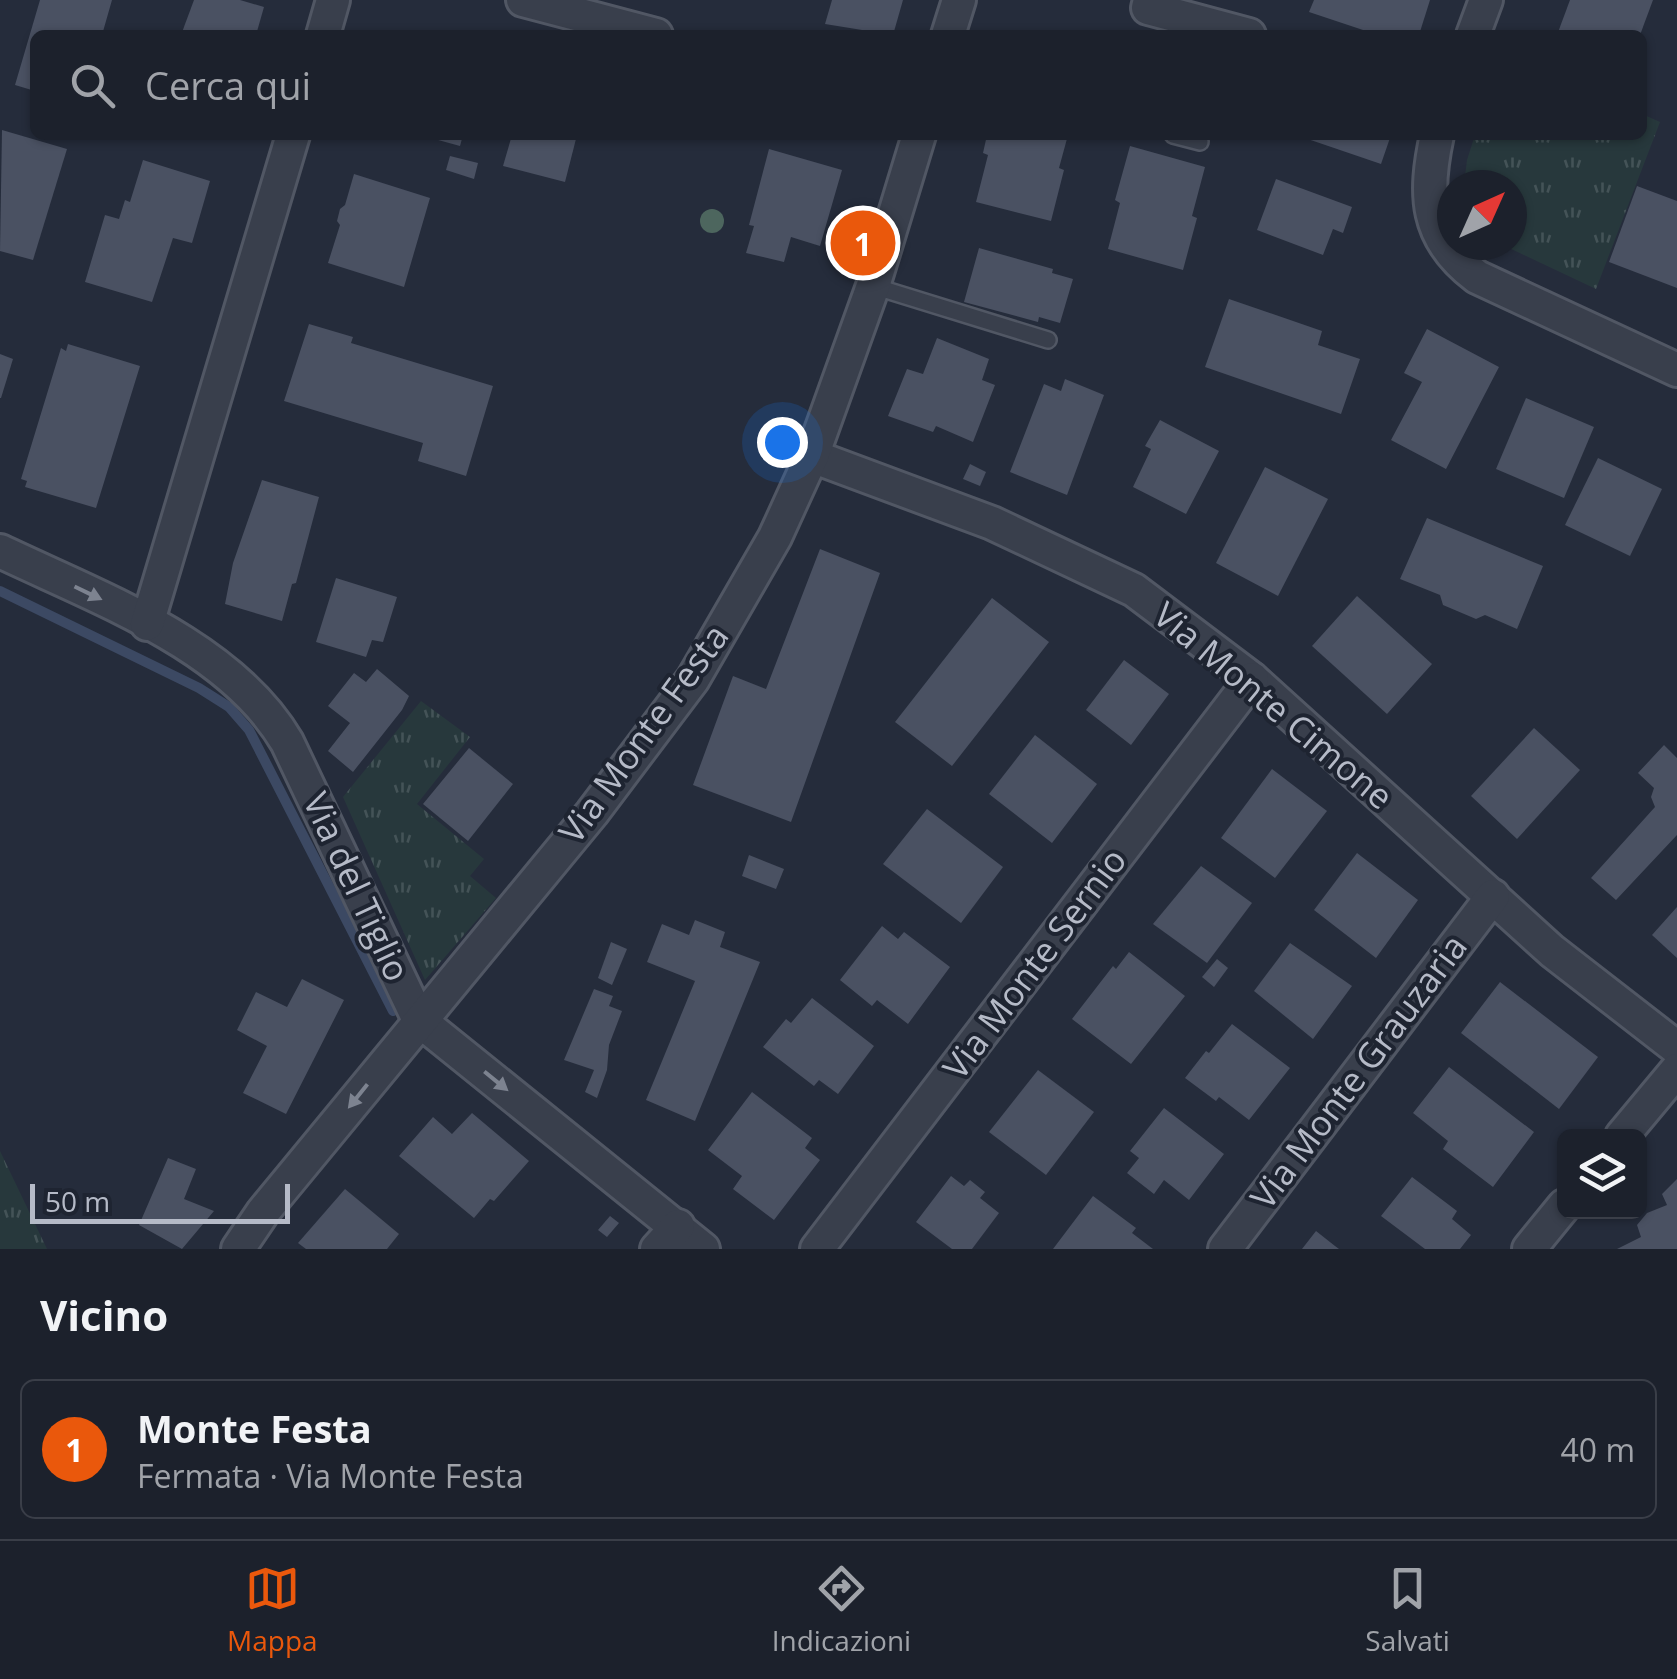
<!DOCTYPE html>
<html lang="it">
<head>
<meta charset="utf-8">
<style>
	body { margin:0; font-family:"Open Sans",sans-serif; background:#252934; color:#f1f3f6 }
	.controls { position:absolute; right:30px; bottom:30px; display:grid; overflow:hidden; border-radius:15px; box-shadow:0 2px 8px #0004 }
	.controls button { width:90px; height:90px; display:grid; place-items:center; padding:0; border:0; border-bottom:2px solid #3a3e48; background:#1c212c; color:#f1f3f6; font:50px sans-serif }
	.compass { position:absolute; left:1437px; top:170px; width:90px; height:90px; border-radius:50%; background:#1c212c; box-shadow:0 2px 8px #0004; rotate:45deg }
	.scale { position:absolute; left:30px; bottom:25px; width:260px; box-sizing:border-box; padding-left:10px; border:5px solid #b5bac7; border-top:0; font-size:28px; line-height:35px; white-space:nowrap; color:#b5bac7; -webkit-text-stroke:8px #1e2431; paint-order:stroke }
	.you { position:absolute; left:782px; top:442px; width:35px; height:35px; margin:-25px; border:8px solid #fff; border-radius:50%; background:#1a73e8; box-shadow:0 0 0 15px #1a73e833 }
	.badge { display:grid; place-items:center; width:65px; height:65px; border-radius:50%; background:#ea580c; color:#fff; font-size:32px; font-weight:700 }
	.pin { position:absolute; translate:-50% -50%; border:5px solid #fff; box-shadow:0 2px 10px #0006 }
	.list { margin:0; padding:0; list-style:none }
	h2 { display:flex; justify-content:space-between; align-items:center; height:130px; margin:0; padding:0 40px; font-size:42px }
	h2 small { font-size:32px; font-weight:400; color:#a0a3a9 }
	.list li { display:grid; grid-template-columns:65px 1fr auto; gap:30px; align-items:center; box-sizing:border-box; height:140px; margin:0 20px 20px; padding:0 20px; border:2px solid #3a3e48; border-radius:15px }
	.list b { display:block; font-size:38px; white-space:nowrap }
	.list p { margin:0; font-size:32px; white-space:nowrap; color:#a0a3a9 }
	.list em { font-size:32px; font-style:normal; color:#a0a3a9 }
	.icon { flex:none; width:55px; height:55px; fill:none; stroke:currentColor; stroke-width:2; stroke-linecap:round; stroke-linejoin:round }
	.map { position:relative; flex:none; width:1677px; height:1249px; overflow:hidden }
	.search { position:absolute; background:#1c212c; box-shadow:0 2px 8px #0004; left:30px; right:30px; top:30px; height:110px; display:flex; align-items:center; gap:25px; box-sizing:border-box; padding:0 35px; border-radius:15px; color:#a0a3a9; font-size:38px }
	.sheet { height:290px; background:#1c212c }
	nav { display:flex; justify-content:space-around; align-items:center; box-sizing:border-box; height:140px; border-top:2px solid #3a3e48; background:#1c212c; font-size:28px; color:#a0a3a9 }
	nav a { display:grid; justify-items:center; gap:5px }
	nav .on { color:#ea580c }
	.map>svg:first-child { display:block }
	.grass { fill:url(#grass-tufts) }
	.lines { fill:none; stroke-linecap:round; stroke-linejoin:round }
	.stream { stroke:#3c4963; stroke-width:10 }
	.building { fill:#4a5162 }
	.service-casing { stroke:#515764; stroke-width:20 }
	.minor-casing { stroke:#515764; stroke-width:38 }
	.service { stroke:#393f4c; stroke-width:15 }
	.minor { stroke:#393f4c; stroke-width:32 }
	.tree { fill:#4d665e }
	.oneway { fill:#7d8390 }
	.labels { text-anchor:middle; stroke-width:8; stroke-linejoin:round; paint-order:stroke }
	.street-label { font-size:35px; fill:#b5bac7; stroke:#1e2431 }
</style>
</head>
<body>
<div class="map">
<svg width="1677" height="1249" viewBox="0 0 1677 1249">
	<defs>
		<pattern id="grass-tufts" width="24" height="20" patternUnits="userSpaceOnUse" patternTransform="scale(2.5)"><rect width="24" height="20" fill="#27383c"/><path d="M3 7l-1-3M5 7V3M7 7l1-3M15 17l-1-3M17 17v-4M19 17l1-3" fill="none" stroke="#445357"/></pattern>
	</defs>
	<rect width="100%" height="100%" fill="#252c3b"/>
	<!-- grass -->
	<g class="grass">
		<polygon points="1642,114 1660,122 1596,289 1503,245 1512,245 1512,185 1464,185 1467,160 1475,135 1642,135"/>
		<polygon points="421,701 470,737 417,804 484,859 470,876 496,898 425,980 343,797"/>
		<polygon points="0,1151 47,1249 0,1249"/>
	</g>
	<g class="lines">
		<!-- stream -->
		<polyline class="stream" points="0,591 199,688 229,707 249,730 393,1011"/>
	</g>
	<!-- building -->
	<g class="building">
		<polygon points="40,0 112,0 102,35 35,35 35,91 15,85"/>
		<polygon points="194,0 240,0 264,7 256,35 181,35"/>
		<polygon points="832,0 903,0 893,35 825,24"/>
		<polygon points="1314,0 1430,0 1419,35 1378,35 1309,12"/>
		<polygon points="1570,0 1653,0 1640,35 1557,35"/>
		<polygon points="2,130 67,149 33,260 0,251"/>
		<polygon points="420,135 463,135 460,146"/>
		<polygon points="512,135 577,135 565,182 503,166"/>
		<polygon points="987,135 1068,135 1059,168 1064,170 1051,221 976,202 988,155 983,153"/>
		<polygon points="1296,135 1391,135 1381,164"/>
		<polygon points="1130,146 1205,167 1192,216 1197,218 1183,270 1108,249 1120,203 1115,200"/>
		<polygon points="769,149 842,170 820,246 791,237 784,262 746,253 754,226 749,225"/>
		<polygon points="450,156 478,163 474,179 446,170"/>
		<polygon points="143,160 210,181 192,243 173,238 152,302 85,282 105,215 119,219 125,200 130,202"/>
		<polygon points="354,174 430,198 404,287 328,263 340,225 337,221 340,209 345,205"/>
		<polygon points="1276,179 1352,207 1343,233 1333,229 1323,255 1257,230"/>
		<polygon points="1637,186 1677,201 1677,288 1609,262"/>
		<polygon points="979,248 1053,269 1052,273 1073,279 1060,323 1039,317 1038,322 964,302"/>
		<polygon points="1229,299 1322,331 1318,345 1360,359 1341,414 1205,367"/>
		<polygon points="309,324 353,337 351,343 493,386 466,476 418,461 423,443 284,401"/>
		<polygon points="1427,329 1499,367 1446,469 1391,440 1422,382 1404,373"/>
		<polygon points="937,338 989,359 982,380 995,385 973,442 936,426 933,432 888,416 907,369 923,374"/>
		<polygon points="68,344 140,366 96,508 25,487 27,481 21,479 61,348 66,351"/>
		<polygon points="0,354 13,359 1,398 0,398"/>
		<polygon points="1065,379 1104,395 1067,495 1010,472 1044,384 1061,391"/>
		<polygon points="1526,398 1594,427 1564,498 1496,469"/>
		<polygon points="1160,420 1219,451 1186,514 1133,487 1151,449 1145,446"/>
		<polygon points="1598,458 1662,489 1630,556 1565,525"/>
		<polygon points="970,464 986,472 980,486 963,479"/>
		<polygon points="1265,467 1328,499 1278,596 1216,563"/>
		<polygon points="262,480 319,497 296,583 292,584 282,621 225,604 233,563"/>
		<polygon points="1427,518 1543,566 1517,629 1485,615 1476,619 1443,605 1440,595 1400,579"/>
		<polygon points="820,549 880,573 791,822 693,785 733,676 766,689"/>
		<polygon points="336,578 397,597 383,642 372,640 366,657 316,642"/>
		<polygon points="1357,596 1432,664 1387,714 1312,646"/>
		<polygon points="992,598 1049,642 952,766 895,722"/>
		<polygon points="1124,660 1169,694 1131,745 1086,710"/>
		<polygon points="377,669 409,696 402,710 353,772 328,751 350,723 328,706 354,673 366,682"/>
		<polygon points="1534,728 1580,770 1517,839 1471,796"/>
		<polygon points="1035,735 1097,784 1052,843 989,794"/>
		<polygon points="1664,745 1677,758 1677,835 1616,900 1591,878 1655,807 1651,797 1654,788 1638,773"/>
		<polygon points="469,748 513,784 468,841 423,804"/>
		<polygon points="1272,769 1327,811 1275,878 1221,838"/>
		<polygon points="927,809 1003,867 961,923 883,864"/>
		<polygon points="1357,853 1418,900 1376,958 1314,910"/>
		<polygon points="749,855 784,869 776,889 742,876"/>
		<polygon points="1201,866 1252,903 1207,963 1153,924"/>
		<polygon points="1677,907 1677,958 1652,935"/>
		<polygon points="695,920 725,932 720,947 760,962 695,1121 646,1100 695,981 647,962 662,924 689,935"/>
		<polygon points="882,926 898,939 904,932 950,967 908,1024 877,1000 872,1006 840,980"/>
		<polygon points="611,942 627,949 612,985 598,978"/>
		<polygon points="1290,943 1352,986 1313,1039 1254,991"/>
		<polygon points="1129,952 1185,996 1131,1064 1072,1019 1113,966 1116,969"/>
		<polygon points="1217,959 1228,968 1214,987 1202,977"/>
		<polygon points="302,979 344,1000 286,1114 243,1093 267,1046 237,1030 256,992 287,1007"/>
		<polygon points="1500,982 1598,1057 1559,1109 1461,1033"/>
		<polygon points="594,989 613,996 609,1006 622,1011 609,1045 607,1070 597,1098 585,1092 594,1070 564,1060"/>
		<polygon points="812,998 874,1046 838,1094 819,1080 814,1086 763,1047 786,1019 791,1023"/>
		<polygon points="1232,1024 1290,1068 1249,1120 1219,1097 1216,1101 1185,1078 1206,1051 1209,1053"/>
		<polygon points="1449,1067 1534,1132 1493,1187 1443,1149 1448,1141 1413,1113"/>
		<polygon points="1038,1070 1094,1112 1046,1175 989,1132"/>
		<polygon points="752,1092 812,1138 805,1148 820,1160 774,1220 733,1189 742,1176 708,1150"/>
		<polygon points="1164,1108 1224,1154 1189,1200 1164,1180 1154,1194 1127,1173 1139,1158 1130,1151"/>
		<polygon points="472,1113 529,1161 494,1201 490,1199 474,1218 399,1156 433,1117 452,1134"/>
		<polygon points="168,1158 196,1169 184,1199 214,1211 182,1249 139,1225"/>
		<polygon points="951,1176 964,1186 970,1180 985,1192 980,1198 999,1213 972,1249 952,1249 916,1222"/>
		<polygon points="1412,1177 1457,1211 1452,1219 1471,1235 1460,1249 1425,1249 1381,1216"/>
		<polygon points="1677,1179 1677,1249 1617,1249 1641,1237 1637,1225 1647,1213 1667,1205 1662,1194"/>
		<polygon points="345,1189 399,1234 387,1249 306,1249 298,1243"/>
		<polygon points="1093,1196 1136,1228 1132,1233 1153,1249 1053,1249"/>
		<polygon points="610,1216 619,1223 607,1237 598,1230"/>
		<polygon points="1316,1231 1335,1246 1339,1249 1302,1249"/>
	</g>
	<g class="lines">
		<defs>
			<g id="service">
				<polyline points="1173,135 1200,142"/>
				<polyline points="873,286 1048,340"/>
			</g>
			<g id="minor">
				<polyline points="523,0 656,35"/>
				<polyline points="1150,0 1148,8 1249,35"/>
				<polyline points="323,35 333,0"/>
				<polyline points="948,35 959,0"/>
				<polyline points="1473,35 1486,0"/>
				<path d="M1437 135C1424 195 1425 238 1477 277L1677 370"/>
				<polyline points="812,456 992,523 1134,590 1252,679 1552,951 1677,1048"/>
				<path d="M0 551C98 598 230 645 287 742L419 1020 703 1249"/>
				<polyline points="147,624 293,135"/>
				<polyline points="1622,1136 1677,1070"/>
				<polyline points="238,1249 263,1212 592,813 693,679 775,537 812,456 873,286 919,135"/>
				<polyline points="657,1249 678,1226"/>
				<polyline points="817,1249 1252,679"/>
				<polyline points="1225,1249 1493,896"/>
				<polyline points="1529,1249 1564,1206"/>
			</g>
		</defs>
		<!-- service casing -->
		<use href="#service" class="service-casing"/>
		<!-- minor casing -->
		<use href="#minor" class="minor-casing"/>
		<!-- service -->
		<use href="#service" class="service"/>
		<!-- minor -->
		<use href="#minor" class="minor"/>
	</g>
	<!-- trees -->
	<circle class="tree" cx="712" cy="221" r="12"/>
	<!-- one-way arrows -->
	<defs><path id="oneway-solid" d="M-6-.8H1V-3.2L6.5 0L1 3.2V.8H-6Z" transform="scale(2.5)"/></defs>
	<g class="oneway">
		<use href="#oneway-solid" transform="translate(88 593) rotate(26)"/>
		<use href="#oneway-solid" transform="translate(496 1081) rotate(39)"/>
		<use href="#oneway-solid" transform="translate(358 1096) rotate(129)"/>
	</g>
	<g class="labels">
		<!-- street labels -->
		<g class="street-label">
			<text transform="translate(1273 706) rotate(40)" y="12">Via Monte Cimone</text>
			<text transform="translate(644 734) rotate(-54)" y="12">Via Monte Festa</text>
			<text transform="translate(356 887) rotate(65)" y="12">Via del Tiglio</text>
			<text transform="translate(1035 964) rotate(-53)" y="12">Via Monte Sernio</text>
			<text transform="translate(1359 1072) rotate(-53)" y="12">Via Monte Grauzaria</text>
		</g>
	</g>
</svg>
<div class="controls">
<button><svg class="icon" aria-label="layers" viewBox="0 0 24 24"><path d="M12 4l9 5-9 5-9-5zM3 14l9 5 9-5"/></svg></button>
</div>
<svg class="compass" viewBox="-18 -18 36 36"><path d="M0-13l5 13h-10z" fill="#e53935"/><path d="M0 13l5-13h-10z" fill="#a0a3a9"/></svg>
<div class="scale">50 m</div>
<div class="you"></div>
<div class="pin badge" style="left:863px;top:243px">1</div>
<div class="search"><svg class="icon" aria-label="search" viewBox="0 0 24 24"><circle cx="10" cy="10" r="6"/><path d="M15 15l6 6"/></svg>Cerca qui</div>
</div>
<section class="sheet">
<h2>Vicino<small></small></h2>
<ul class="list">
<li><span class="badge">1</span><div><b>Monte Festa</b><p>Fermata · Via Monte Festa</p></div><em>40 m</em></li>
</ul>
</section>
<nav>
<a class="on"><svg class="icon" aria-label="map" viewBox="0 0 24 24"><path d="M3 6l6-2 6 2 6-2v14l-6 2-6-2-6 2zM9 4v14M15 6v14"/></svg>Mappa</a>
<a><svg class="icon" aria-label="directions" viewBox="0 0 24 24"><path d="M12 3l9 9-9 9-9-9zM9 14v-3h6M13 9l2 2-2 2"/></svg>Indicazioni</a>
<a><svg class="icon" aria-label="saved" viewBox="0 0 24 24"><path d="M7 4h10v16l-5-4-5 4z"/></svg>Salvati</a>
</nav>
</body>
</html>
